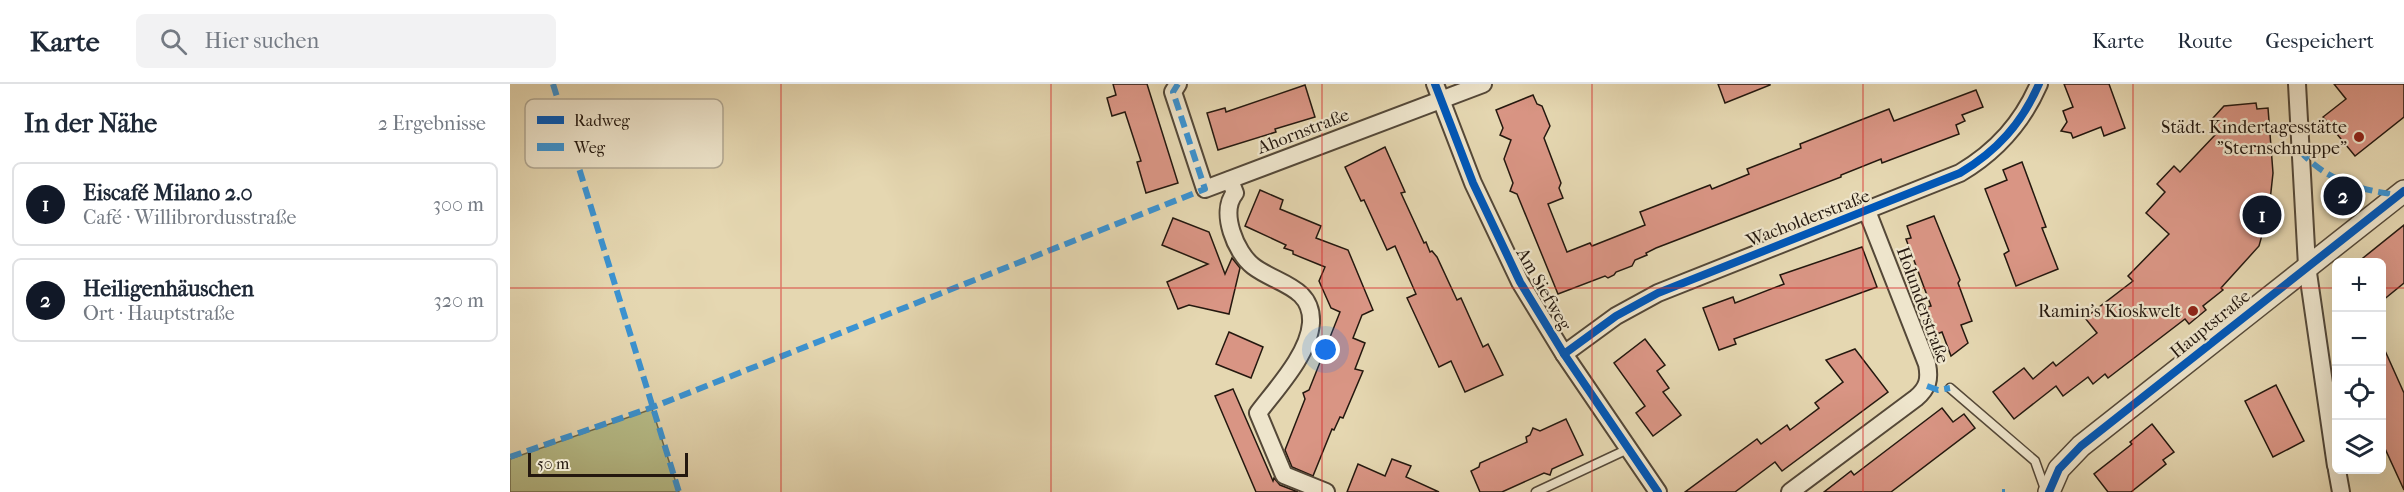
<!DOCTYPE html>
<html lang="de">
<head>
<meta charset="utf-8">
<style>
	body { margin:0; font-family:"IM FELL French Canon",serif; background:#f2f2f3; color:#1f2937 }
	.controls { position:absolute; right:18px; bottom:18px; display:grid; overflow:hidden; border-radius:9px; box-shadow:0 6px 24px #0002 }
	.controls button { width:54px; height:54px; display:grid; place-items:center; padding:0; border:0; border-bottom:2px solid #e0e1e3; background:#fff; color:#1f2937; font:30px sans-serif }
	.scale { position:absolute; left:18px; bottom:15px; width:160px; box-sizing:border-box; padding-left:6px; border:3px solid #24180f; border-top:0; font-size:16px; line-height:21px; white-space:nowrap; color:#24180f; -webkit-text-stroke:4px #eee5cc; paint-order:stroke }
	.you { position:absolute; left:816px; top:266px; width:21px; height:21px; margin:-15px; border:4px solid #fff; border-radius:50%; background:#1a73e8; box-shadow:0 0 0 9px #1a73e833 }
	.badge { display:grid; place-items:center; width:39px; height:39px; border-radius:50%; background:#111827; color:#fff; font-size:20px; font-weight:700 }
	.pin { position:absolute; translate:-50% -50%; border:3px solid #fff; box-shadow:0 2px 6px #0006 }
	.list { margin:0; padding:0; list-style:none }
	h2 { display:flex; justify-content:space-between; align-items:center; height:78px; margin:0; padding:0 24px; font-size:26px }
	h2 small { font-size:20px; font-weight:400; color:#747a83 }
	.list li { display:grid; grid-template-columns:39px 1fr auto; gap:18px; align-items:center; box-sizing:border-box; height:84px; margin:0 12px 12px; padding:0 12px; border:2px solid #e0e1e3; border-radius:9px }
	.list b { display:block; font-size:22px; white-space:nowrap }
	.list p { margin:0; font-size:20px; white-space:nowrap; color:#747a83 }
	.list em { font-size:20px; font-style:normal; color:#747a83 }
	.icon { flex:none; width:33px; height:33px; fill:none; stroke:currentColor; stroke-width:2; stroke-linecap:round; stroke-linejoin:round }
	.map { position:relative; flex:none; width:1894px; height:408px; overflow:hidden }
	header { display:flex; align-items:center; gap:36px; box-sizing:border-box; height:84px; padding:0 30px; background:#fff; border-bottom:2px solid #e0e1e3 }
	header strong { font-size:28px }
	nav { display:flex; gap:33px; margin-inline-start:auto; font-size:21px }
	.search { width:420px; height:54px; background:#f2f2f3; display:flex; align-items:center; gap:15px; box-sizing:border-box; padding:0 21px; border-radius:9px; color:#747a83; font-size:22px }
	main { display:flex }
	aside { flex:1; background:#fff }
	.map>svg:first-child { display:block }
	.green { fill:#b7bd89; stroke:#6e6a4c; stroke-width:1.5 }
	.building { fill:#d99584; stroke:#24180f; stroke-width:1.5 }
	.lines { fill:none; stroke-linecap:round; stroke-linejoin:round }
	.service-casing { stroke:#544838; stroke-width:11 }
	.minor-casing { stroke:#544838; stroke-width:20 }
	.tertiary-casing { stroke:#544838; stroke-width:24 }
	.service { stroke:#eee5cc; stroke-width:8 }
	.minor { stroke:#eee5cc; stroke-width:16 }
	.tertiary { stroke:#eee5cc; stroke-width:21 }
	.quiet { stroke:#3b93d2; stroke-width:6; stroke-dasharray:12 6; stroke-linecap:butt }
	.cycleway-casing { stroke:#eee5cc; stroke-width:11 }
	.cycleway { stroke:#0057b8; stroke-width:8 }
	.grid { fill:none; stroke:#d62828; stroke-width:1.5; stroke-opacity:0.55 }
	.poi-dot { fill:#8f2418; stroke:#eee5cc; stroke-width:2 }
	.labels { text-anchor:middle; stroke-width:4.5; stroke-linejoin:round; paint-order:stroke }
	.poi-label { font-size:18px; fill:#24180f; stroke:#eee5cc; text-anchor:end }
	.street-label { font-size:18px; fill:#24180f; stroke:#eee5cc }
	.key { fill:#eee5cc; stroke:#b1a893; stroke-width:1.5 }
	.key-label { font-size:16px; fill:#24180f }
</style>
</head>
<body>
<header>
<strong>Karte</strong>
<div class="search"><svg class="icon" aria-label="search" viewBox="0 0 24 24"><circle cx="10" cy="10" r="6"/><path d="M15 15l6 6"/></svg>Hier suchen</div>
<nav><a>Karte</a><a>Route</a><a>Gespeichert</a></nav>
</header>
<main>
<aside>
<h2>In der Nähe<small>2 Ergebnisse</small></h2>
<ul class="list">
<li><span class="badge">1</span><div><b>Eiscafé Milano 2.0</b><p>Café · Willibrordusstraße</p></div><em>300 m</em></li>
<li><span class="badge">2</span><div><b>Heiligenhäuschen</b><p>Ort · Hauptstraße</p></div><em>320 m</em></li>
</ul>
</aside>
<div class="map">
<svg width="1894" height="408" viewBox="0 0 1894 408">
	<rect width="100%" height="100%" fill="#e5d7b1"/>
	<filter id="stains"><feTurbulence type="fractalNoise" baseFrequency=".00333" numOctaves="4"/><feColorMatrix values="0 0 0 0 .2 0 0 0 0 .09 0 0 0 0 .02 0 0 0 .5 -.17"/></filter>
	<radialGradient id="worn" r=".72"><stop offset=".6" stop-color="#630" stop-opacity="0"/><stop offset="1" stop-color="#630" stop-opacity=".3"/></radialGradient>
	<!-- green -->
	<polygon class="green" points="142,325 169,408 0,408 0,375"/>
	<!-- building -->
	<g class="building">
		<polygon points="603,0 637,0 668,99 636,109 627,78 631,77 615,28 602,32 597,14 606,11"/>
		<polygon points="1208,0 1260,0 1260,1 1215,19"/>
		<polygon points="1554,0 1599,0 1615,44 1594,52 1591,43 1563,54 1561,49 1551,47 1557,38 1553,27 1563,23"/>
		<polygon points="1824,0 1894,0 1894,33 1845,72 1813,33 1836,15"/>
		<polygon points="795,1 805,33 765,45 766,48 708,66 697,29 715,24 716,28"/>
		<polygon points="1466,6 1473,23 1452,31 1455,37 1446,41 1449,50 1372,79 1371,75 1331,91 1331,93 1146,164 1136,169 1137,171 1125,176 1122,182 1106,188 1104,191 1098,194 1095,192 1048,210 1007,110 1000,107 1003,99 994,75 1001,56 990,51 993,44 986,26 1023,11 1027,20 1032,22 1040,42 1034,54 1051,99 1049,104 1053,114 1038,120 1057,168 1080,159 1082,162 1135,141 1130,128 1200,101 1202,105 1239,90 1237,85 1291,64 1290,60 1343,39 1379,25 1384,37"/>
		<polygon points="1746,19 1747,25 1758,24 1763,89 1759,126 1749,162 1711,204 1713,206 1693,222 1696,226 1679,240 1675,235 1598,294 1595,290 1583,300 1578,293 1553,312 1546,302 1504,335 1483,308 1514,284 1523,295 1543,278 1546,282 1587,249 1575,234 1623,197 1618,192 1659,150 1636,129 1655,108 1647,100 1664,82 1670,88 1705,51 1703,34 1714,22"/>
		<polygon points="875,63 895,108 891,109 914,159 916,158 920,168 922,167 927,173 947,216 951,214 973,263 978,260 993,291 955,308 941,277 929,283 897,214 906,210 885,162 877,166 854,116 851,117 835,83"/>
		<polygon points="1512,78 1536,143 1532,144 1548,185 1506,202 1494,170 1499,167 1475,105 1497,96 1493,86"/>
		<polygon points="750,106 773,116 770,125 811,142 806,154 838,166 863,226 852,231 843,254 855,259 845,285 853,287 833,334 830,333 824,346 822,345 803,392 782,383 775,366 795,315 793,309 799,306 830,228 821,224 809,197 815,183 783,170 783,167 774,164 776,161 735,142"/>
		<polygon points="1424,132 1450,196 1448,199 1462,237 1451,241 1458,259 1441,272 1432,248 1427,250 1417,223 1421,222 1396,155 1401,154 1397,142"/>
		<polygon points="663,134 699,148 715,190 722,174 730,184 719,230 679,221 668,225 657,198 698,180 652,161"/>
		<polygon points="1894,141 1894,199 1872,217 1872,178 1848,178"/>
		<polygon points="1352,163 1367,203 1224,255 1226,260 1209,266 1193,224 1223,213 1225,219 1274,200 1270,191"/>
		<polygon points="719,248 753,263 741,294 706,280"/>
		<polygon points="1135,255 1155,281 1147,287 1159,304 1153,308 1171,331 1143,352 1126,329 1135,322 1104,279"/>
		<polygon points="1872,260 1894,309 1894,406 1872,358"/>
		<polygon points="1345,265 1378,308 1272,387 1265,378 1225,408 1175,408 1247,355 1251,360 1277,341 1280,346 1309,324 1305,319 1333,298 1316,276"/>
		<polygon points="1766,301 1794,357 1763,373 1735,317"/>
		<polygon points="723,305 763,397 764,394 770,401 788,408 746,408 705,312"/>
		<polygon points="1432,324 1443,338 1454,330 1465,344 1381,408 1314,408 1341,387 1344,391"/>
		<polygon points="1056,335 1073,371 1042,385 1040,391 1034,389 992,408 970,408 961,387 969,383 970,379 1017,358 1016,353 1020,351 1023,344 1030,347"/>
		<polygon points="1642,340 1664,368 1653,376 1656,380 1621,408 1598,408 1584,390 1622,360 1620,358"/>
		<polygon points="882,375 901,382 896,393 929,408 837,408 848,380 875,392"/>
	</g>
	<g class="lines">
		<defs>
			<g id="service">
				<polyline points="1440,304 1525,377 1536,408"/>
				<polyline points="1026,408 1118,365"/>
			</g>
			<g id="minor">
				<polyline points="668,0 663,8 695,105 973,0"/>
				<polyline points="925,0 963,99 1010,198 1054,270 1148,408"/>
				<polyline points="1787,0 1797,182 1826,382"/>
				<path d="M720 96 725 109C709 128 726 169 743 182 766 200 803 202 801 239 799 270 766 305 748 329L774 391 816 408"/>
				<path d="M1054 270 1106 232 1148 209 1450 89C1487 67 1512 39 1529 0"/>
				<polyline points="1827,386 1831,408"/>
				<path d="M1280 408 1406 314C1418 304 1420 295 1417 280L1357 127"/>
			</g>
			<polyline id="tertiary" points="1539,408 1549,385 1571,362 1894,107"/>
		</defs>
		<!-- service casing -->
		<use href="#service" class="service-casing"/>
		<!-- minor casing -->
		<use href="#minor" class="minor-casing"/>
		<!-- tertiary casing -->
		<use href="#tertiary" class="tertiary-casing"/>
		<!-- service -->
		<use href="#service" class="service"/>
		<!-- minor -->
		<use href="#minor" class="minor"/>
		<!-- tertiary -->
		<use href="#tertiary" class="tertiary"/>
		<!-- quiet -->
		<g class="quiet">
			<polyline points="43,0 169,408"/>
			<path d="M1790 67C1817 97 1850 106 1888 111"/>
			<polyline points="1417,302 1428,306 1440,304"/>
			<polyline points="0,373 143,323 695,105 663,8 668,0"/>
			<polyline points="1492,408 1495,408"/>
		</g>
		<defs>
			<g id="cycleway">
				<polyline points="925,0 963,99 1010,198 1054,270 1148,408"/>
				<path d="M1054 270 1106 232 1148 209 1450 89C1487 67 1512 39 1529 0"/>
				<polyline points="1539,408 1549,385 1571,362 1894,107"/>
			</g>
		</defs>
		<!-- cycleway casing -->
		<use href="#cycleway" class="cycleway-casing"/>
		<!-- cycleway -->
		<use href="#cycleway" class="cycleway"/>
	</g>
	<!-- grid -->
	<path class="grid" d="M271 0V408M541 0V408M812 0V408M1082 0V408M1353 0V408M1623 0V408M0 204H1826M1872 204H1894"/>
	<!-- markers -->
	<g class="poi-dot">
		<circle cx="1849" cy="53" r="6"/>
		<circle cx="1683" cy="227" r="6"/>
	</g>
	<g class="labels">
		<!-- poi labels -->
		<g class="poi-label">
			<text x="1837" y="49">Städt. Kindertagesstätte<tspan x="1837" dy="21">"Sternschnuppe"</tspan></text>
			<text x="1671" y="233">Ramin's Kioskwelt</text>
		</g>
		<!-- street labels -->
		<g class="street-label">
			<text transform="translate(793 47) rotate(-21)" y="6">Ahornstraße</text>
			<text transform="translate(1298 134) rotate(-21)" y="6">Wacholderstraße</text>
			<text transform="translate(1034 205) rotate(60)" y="6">Am Siefweg</text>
			<text transform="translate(1413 221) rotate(70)" y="6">Holunderstraße</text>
			<text transform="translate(1700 240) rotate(-39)" y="6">Hauptstraße</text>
		</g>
	</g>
	<!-- legend -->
	<rect x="15" y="15" width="198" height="69" rx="9" class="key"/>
	<rect x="27" y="32" width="27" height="8" fill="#0057b8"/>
	<rect x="27" y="59" width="27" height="8" fill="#3b93d2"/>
	<g class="key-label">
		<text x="64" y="42">Radweg</text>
		<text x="64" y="69">Weg</text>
	</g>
	<rect width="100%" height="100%" filter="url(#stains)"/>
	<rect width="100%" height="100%" fill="url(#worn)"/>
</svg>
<div class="controls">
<button>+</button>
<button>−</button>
<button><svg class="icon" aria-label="locate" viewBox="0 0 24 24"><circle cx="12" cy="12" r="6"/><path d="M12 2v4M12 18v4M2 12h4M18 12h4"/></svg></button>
<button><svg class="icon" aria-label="layers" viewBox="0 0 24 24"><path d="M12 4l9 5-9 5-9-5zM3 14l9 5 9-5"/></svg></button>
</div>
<div class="scale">50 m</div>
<div class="you"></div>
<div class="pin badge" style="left:1752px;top:131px">1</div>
<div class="pin badge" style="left:1833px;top:112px">2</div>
</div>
</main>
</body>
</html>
